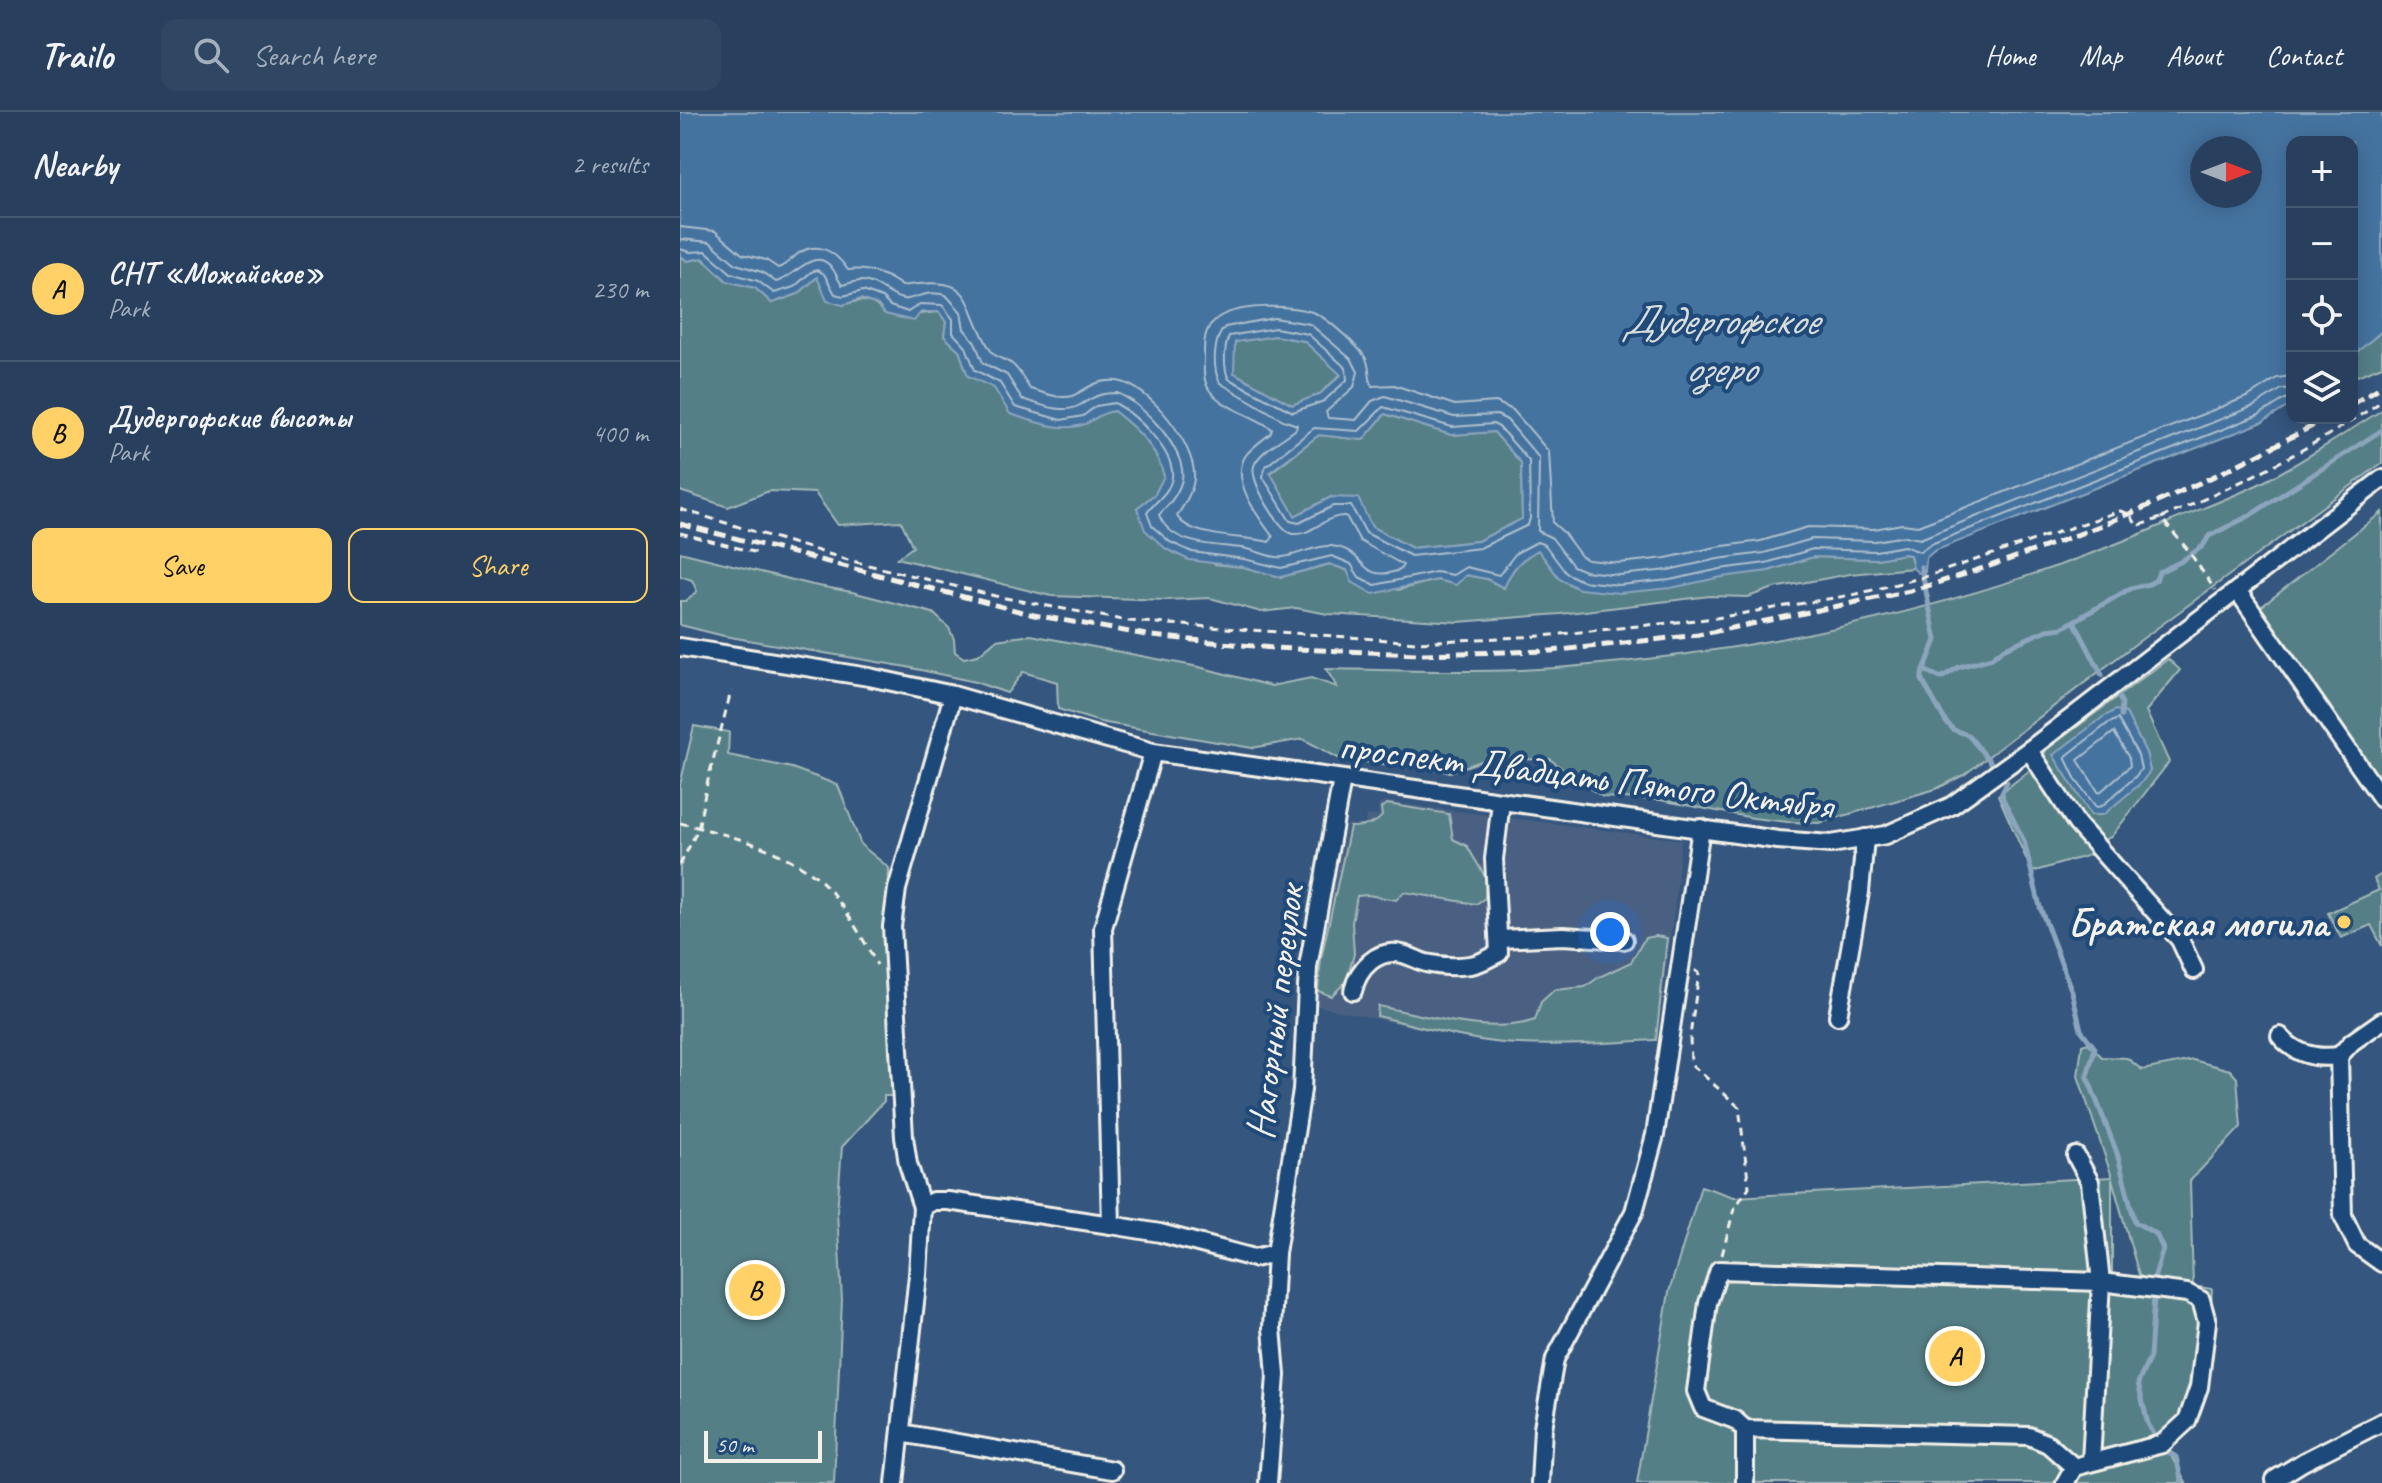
<!DOCTYPE html>
<html lang="en">
<head>
<meta charset="utf-8">
<style>
	body { margin:0; font-family:Caveat,sans-serif; background:#304764; color:#f1f3f6 }
	.controls { position:absolute; right:24px; top:24px; display:grid; overflow:hidden; border-radius:16px; box-shadow:0 4px 20px #0003 }
	.controls button { width:72px; height:72px; display:grid; place-items:center; padding:0; border:0; border-bottom:2px solid #445973; background:#28405e; color:#f1f3f6; font:40px sans-serif }
	.compass { position:absolute; left:1510px; top:24px; width:72px; height:72px; border-radius:50%; background:#28405e; box-shadow:0 4px 20px #0003; rotate:90deg }
	.scale { position:absolute; left:24px; bottom:20px; width:118px; box-sizing:border-box; padding-left:8px; border:4px solid #f4f1e8; border-top:0; font-size:22px; line-height:28px; white-space:nowrap; color:#f4f1e8; -webkit-text-stroke:6px #1f4a7a; paint-order:stroke }
	.you { position:absolute; left:930px; top:820px; width:28px; height:28px; margin:-20px; border:6px solid #fff; border-radius:50%; background:#1a73e8; box-shadow:0 0 0 12px #1a73e833 }
	.badge { display:grid; place-items:center; width:52px; height:52px; border-radius:50%; background:#ffd166; color:#111; font-size:26px; font-weight:700 }
	.pin { position:absolute; translate:-50% -50%; border:4px solid #fff; box-shadow:0 2px 8px #0006 }
	.list { margin:0; padding:0; list-style:none }
	h2 { display:flex; justify-content:space-between; align-items:center; height:104px; margin:0; padding:0 32px; font-size:34px }
	h2 small { font-size:26px; font-weight:400; color:#a5afbc }
	.list li { display:grid; grid-template-columns:52px 1fr auto; gap:24px; align-items:center; box-sizing:border-box; height:144px; padding:0 32px; border-top:2px solid #445973 }
	.list b { display:block; font-size:30px; white-space:nowrap }
	.list p { margin:0; font-size:26px; white-space:nowrap; color:#a5afbc }
	.list em { font-size:26px; font-style:normal; color:#a5afbc }
	.actions { display:flex; gap:16px; padding:24px 32px }
	.actions a { flex:1; padding:18px 0; border:2px solid #ffd166; border-radius:16px; text-align:center; font-size:28px; color:#ffd166 }
	.actions .main { background:#ffd166; color:#111 }
	.icon { flex:none; width:44px; height:44px; fill:none; stroke:currentColor; stroke-width:2; stroke-linecap:round; stroke-linejoin:round }
	.map { position:relative; flex:none; width:1702px; height:1371px; overflow:hidden }
	header { display:flex; align-items:center; gap:48px; box-sizing:border-box; height:112px; padding:0 40px; background:#28405e; border-bottom:2px solid #445973 }
	header strong { font-size:38px }
	nav { display:flex; gap:44px; margin-inline-start:auto; font-size:28px }
	.search { width:560px; height:72px; background:#304764; display:flex; align-items:center; gap:20px; box-sizing:border-box; padding:0 28px; border-radius:16px; color:#a5afbc; font-size:30px }
	main { display:flex }
	aside { flex:1; background:#28405e }
	.map>svg:first-child { display:block }
	.built { fill:#486183 }
	.green { fill:#557f87; stroke:#a4b8b8; stroke-width:2; fill-rule:evenodd }
	.water { fill:#4573a0; stroke:#8ba5bd; stroke-width:2; fill-rule:evenodd }
	.lines { fill:none; stroke-linecap:round; stroke-linejoin:round }
	.shore { stroke:#aebfcb; stroke-width:2 }
	.stream { stroke:#8ba5bd; stroke-width:5 }
	.minor-casing { stroke:#f4f1e8; stroke-width:22 }
	.path { stroke:#f4f1e8; stroke-width:3; stroke-dasharray:8 6; stroke-linecap:butt }
	.minor { stroke:#1f4a7a; stroke-width:16 }
	.rail { stroke:#f4f1e8; stroke-width:5; stroke-dasharray:12 6; stroke-linecap:butt }
	.poi-dot { fill:#ffd166; stroke:#1f4a7a; stroke-width:3 }
	.labels { text-anchor:middle; stroke-width:8; stroke-linejoin:round; paint-order:stroke }
	.street-label { font-size:40px; fill:#f4f1e8; stroke:#1f4a7a }
	.poi-label { font-size:40px; font-weight:bold; fill:#f4f1e8; stroke:#1f4a7a; text-anchor:end }
	.water-label { font-size:42px; font-style:italic; fill:#dadedd; stroke:#1f4a7a }
</style>
</head>
<body>
<header>
<strong>Trailo</strong>
<div class="search"><svg class="icon" aria-label="search" viewBox="0 0 24 24"><circle cx="10" cy="10" r="6"/><path d="M15 15l6 6"/></svg>Search here</div>
<nav><a>Home</a><a>Map</a><a>About</a><a>Contact</a></nav>
</header>
<main>
<aside>
<h2>Nearby<small>2 results</small></h2>
<ul class="list">
<li><span class="badge">A</span><div><b>СНТ «Можайское»</b><p>Park</p></div><em>230 m</em></li>
<li><span class="badge">B</span><div><b>Дудергофские высоты</b><p>Park</p></div><em>400 m</em></li>
</ul>
<div class="actions"><a class="main">Save</a><a>Share</a></div>
</aside>
<div class="map">
<svg width="1702" height="1371" viewBox="0 0 1702 1371">
	<rect width="100%" height="100%" fill="#35567e"/>
	<filter id="ink" filterUnits="userSpaceOnUse"><feTurbulence type="fractalNoise" baseFrequency=".0125" numOctaves="2"/><feDisplacementMap in="SourceGraphic" scale="16" xChannelSelector="R" yChannelSelector="G"/><feConvolveMatrix kernelMatrix="1 2 1 2 8 2 1 2 1" color-interpolation-filters="sRGB"/></filter>
	<g filter="url(#ink)">
		<!-- built -->
		<polygon class="built" points="706,690 1001,728 995,793 977,928 909,934 836,933 778,925 633,893 638,843 667,712 685,714 686,703 698,704 699,692"/>
		<!-- green -->
		<g class="green">
			<path d="M0 143 7 149 22 146 47 169 75 176 92 191 118 182 137 165 163 193C180 187 193 186 205 202L220 204 259 200 266 210 264 224 279 238 288 264 407 311 418 301 434 299C457 317 476 334 485 364L475 382 457 396 534 452 563 455 601 465 650 452 718 478 757 468 776 472 786 463 807 467 824 476C832 456 840 448 858 438L880 467 899 477 1088 459 1133 445 1197 447 1224 442 1230 443 1233 456 1170 462 1094 476 1068 485 1030 484 880 502 778 510 648 502 616 496 581 500 530 486 486 488 371 484 217 446 233 435 221 409 158 413 135 381 89 379 48 395 0 379Z"/>
			<polygon points="1702,219 1702,254 1672,266 1672,244"/>
			<polygon points="595,224 624,229 661,262 640,282 612,293 554,261 554,230"/>
			<path d="M1702 298V351L1454 533 1284 663 1256 677 1139 711 1108 710 1073 706 980 688 923 685 892 665 870 647 804 648 770 660 660 647 623 627 572 636 420 610 378 597 377 570 343 560 327 581 295 570 227 555 44 524 0 513V489H6L17 479 12 468 0 464V440L133 473 172 480 253 501 269 516 274 527 275 540 284 546 298 543 316 528 351 523 519 555 591 574 631 566 657 575 646 557C727 558 807 562 888 555 1095 538 1298 493 1489 410 1522 396 1557 384 1589 367 1628 346 1665 321 1702 298Z"/>
			<polygon points="705,302 771,323 814,320 841,351 842,407 798,429 732,436 692,415 651,385 615,404 590,361 639,323 683,328"/>
			<polygon points="1702,400 1702,671 1581,495"/>
			<path d="M1488 547 1500 558 1466 599 1489 650 1431 725 1421 729 1401 707 1363 645 1366 638ZM1446 601 1466 641 1470 659 1411 703 1374 643Z"/>
			<polygon points="14,614 49,620 48,643 112,656 158,673 181,733 209,756 207,820 218,984 204,984 204,989 162,1035 157,1100 162,1188 154,1371 0,1371 0,673"/>
			<polygon points="1353,656 1413,742 1352,760 1318,683"/>
			<path d="M707 692 769 702 773 727 787 734 806 766 805 786 796 792 724 780 716 788 688 783 677 784 672 811 674 842 666 870 651 884 638 879 641 847 670 715C682 715 695 713 702 704L701 696Z"/>
			<polygon points="1702,762 1702,834 1691,813 1661,826 1648,801 1699,778 1694,767"/>
			<path d="M976 824 987 826 976 928C930 931 885 934 838 932 791 930 743 915 697 904L698 894C745 903 810 924 855 908L861 890 874 878 905 875 919 865 951 850 965 826Z"/>
			<path d="M1408 931 1422 945 1447 946 1462 958 1513 948 1550 958 1557 966 1561 1015 1510 1069 1513 1174 1532 1177 1526 1271 1485 1333 1506 1371H957L989 1180 1021 1074 1054 1085 1432 1065 1398 964 1402 933ZM1432 1067 1459 1163 1464 1168 1432 1165Z"/>
		</g>
		<!-- water -->
		<g class="water">
			<path d="M0 0H1702V219L1672 244V30H1612V292L1583 310 1254 439 1246 446 1245 460 1238 461 1233 456 1230 443 1224 442 1197 447 1133 445 1088 459 1042 465 991 476 939 481 899 477 880 467 858 438C840 448 832 456 824 476L807 467 786 463 776 473 757 468 693 482 672 470 667 458 649 452 601 465 563 455 509 448 486 437 465 418 457 396 475 382 484 364C476 334 457 317 434 299 419 301 417 307 405 312 380 321 354 309 330 302L314 276 288 264 279 238 264 224 266 210 259 200H241L234 209 205 202 198 193 181 187 163 193 147 189 137 165 118 182 92 191 75 176 47 169 23 146 7 149 0 143ZM1522 36H1570V84H1522ZM595 224 624 229 661 263 640 282 612 293 554 261 555 230ZM705 302 771 323 814 320 841 351 842 407 798 429 732 436 692 415 678 386 651 385 615 404 590 360 639 323 683 328Z"/>
			<polygon points="1436,598 1446,601 1466,641 1470,659 1461,671 1423,703 1411,703 1373,643 1423,605"/>
		</g>
		<g class="lines">
			<!-- shore -->
			<g class="shore">
				<path d="M0 115 35 119 62 142 86 148 98 156C107 153 112 146 119 141 140 128 157 142 168 158 188 156 206 162 222 174 298 162 280 187 311 239 315 246 325 247 332 252 340 258 344 268 350 277 362 280 379 288 392 284 408 277 415 267 437 269 469 273 516 333 514 365 514 378 504 393 497 404 509 426 565 424 589 430L593 425C578 405 549 367 566 343 573 334 583 328 591 321L592 317C574 303 544 297 530 279 522 268 524 256 524 243 524 231 524 218 534 209 552 191 612 192 635 201 647 206 678 234 685 245 691 255 688 265 692 274L714 273 775 293 816 290 833 298 869 340 873 411 883 420 901 444 908 448 939 451 986 446 1036 435 1081 429 1128 415 1194 417 1222 412 1238 414 1569 284 1597 266 1612 264"/>
				<path d="M0 127 30 130 56 152 82 160 96 170C115 165 135 133 152 156 156 161 158 168 162 173 167 172 174 169 181 169 198 169 215 190 228 187 244 183 248 179 266 183L281 200 284 217 295 230 303 251 327 263 342 287C359 292 383 303 400 293 414 285 419 281 437 281 462 290 507 338 502 367 499 382 488 393 479 403 492 436 539 432 567 437 578 439 592 447 603 445 619 443 635 433 651 434 688 437 677 473 720 458L723 453 680 429 666 404C646 402 632 424 613 422 599 419 569 368 574 354 579 339 604 327 616 317L617 313 603 308 540 271C532 256 533 227 545 215L594 206 630 212 672 248 678 260 674 275 646 300 648 306 676 308 692 289 705 284 774 305 817 303 827 308 859 346 858 419 872 426 893 454 905 459 939 463 988 458 1038 447 1084 441 1132 427 1195 429 1225 424 1240 427 1574 294 1602 277 1612 276"/>
				<path d="M0 137 10 140 26 139 51 161 78 169 94 181 114 175 131 160 137 158 144 162 155 182 163 184 183 179 202 186 210 194 228 200 240 192 262 193 273 207V221L286 235 295 258 320 271 335 295 381 308 403 304 416 294 435 291C455 302 495 339 492 365 490 381 475 389 467 401L472 414 490 430 512 440 564 447 601 456 652 444 671 452 679 465 695 473 756 460 773 463 786 455 819 463 836 441 857 430 865 433 886 461 902 469 939 473 990 468 1040 457 1086 451 1133 437 1196 439 1224 434 1240 440 1251 432 1579 303 1605 287 1612 286"/>
				<path d="M595 216 628 222 666 256 667 268 644 289 613 300 549 267C543 257 544 235 549 224Z"/>
				<polygon points="703,295 772,315 813,312 819,315 849,349 850,406 848,413 800,436 731,444 686,421 671,394 653,394 619,411 610,409 583,365 585,355 634,316 679,319"/>
				<polygon points="1438,607 1458,643 1461,657 1455,665 1422,694 1416,695 1396,668 1385,645 1427,612"/>
				<polygon points="1434,620 1449,646 1450,654 1419,681 1398,648"/>
			</g>
			<!-- stream -->
			<g class="stream">
				<polyline points="1241,455 1256,528 1242,563 1242,568 1266,610 1274,618 1288,623 1313,653"/>
				<polyline points="1394,509 1422,563"/>
				<polyline points="1244,558 1261,566 1279,555 1312,546 1323,537 1367,518 1382,516 1451,476 1469,472 1476,468 1479,460 1500,450 1523,434 1529,424 1569,404 1702,318"/>
				<polyline points="1438,584 1442,591 1441,604"/>
				<polyline points="1327,670 1322,680 1323,687 1344,729 1360,795 1392,880 1401,918 1415,936 1407,964 1437,1041 1455,1110 1476,1122 1483,1137 1473,1170"/>
				<polyline points="1474,1184 1470,1245 1458,1271 1468,1312 1477,1327"/>
				<polyline points="1483,1337 1496,1345 1502,1371"/>
			</g>
			<defs>
				<g id="minor">
					<polyline points="1557,478 1702,687"/>
					<polyline points="0,535 189,565 273,583 473,640 1098,728 1151,732 1206,723 1271,694 1349,638 1702,367"/>
					<polyline points="1349,638 1397,712 1500,828 1514,858"/>
					<polyline points="821,827 883,824 944,828"/>
					<path d="M673 879C678 856 698 836 722 842 731 844 738 849 746 851 759 854 777 855 790 853 800 852 811 845 819 841L814 747 821 690"/>
					<polyline points="1158,904 1180,780 1185,726"/>
					<polyline points="1702,909 1672,930 1659,944 1663,1104 1677,1133 1702,1151"/>
					<path d="M1600 924C1615 942 1636 947 1659 944"/>
					<polyline points="1396,1044 1410,1070 1421,1170 1411,1350"/>
					<polyline points="242,1095 228,1052 224,1025 212,815 217,777 273,583"/>
					<polyline points="431,1113 480,1121 574,1146 596,1141"/>
					<polyline points="1065,1317 1065,1371"/>
					<polyline points="221,1321 432,1358"/>
					<polyline points="215,1371 238,1163 242,1095 253,1089 268,1089 431,1113 423,816 473,640"/>
					<polyline points="588,1371 596,1263 592,1216 596,1141 622,978 628,855 662,667"/>
					<polyline points="860,1371 863,1316 875,1247 954,1100 975,1023 1021,716"/>
					<polyline points="1385,1371 1394,1355 1482,1332 1507,1309 1519,1275 1527,1210 1521,1188 1507,1181 1421,1170 1039,1158 1028,1191 1016,1279 1023,1296 1055,1308 1065,1317 1349,1324 1368,1332 1394,1355"/>
					<polyline points="1595,1371 1594,1368 1623,1350 1702,1310"/>
				</g>
			</defs>
			<!-- minor casing -->
			<use href="#minor" class="minor-casing"/>
			<!-- path -->
			<g class="path">
				<polyline points="0,397 168,448 315,484 448,509 736,530 862,524 1036,506 1177,482 1248,464 1440,399 1450,402 1457,414 1481,406 1508,438 1535,478"/>
				<path d="M1481 406C1559 373 1632 336 1702 289"/>
				<polyline points="0,421 81,442"/>
				<path d="M0 711C45 722 94 734 133 762 156 778 184 828 197 853"/>
				<polyline points="0,753 18,717 27,672 51,579"/>
				<polyline points="1015,858 1019,861 1010,924 1011,952 1059,995 1069,1075 1054,1097 1042,1143"/>
			</g>
			<!-- minor -->
			<use href="#minor" class="minor"/>
			<!-- rail -->
			<g class="rail">
				<polyline points="1672,292 1702,274"/>
				<path d="M0 412 354 503 472 524 593 536 739 542 871 539 1018 523 1230 479C1328 450 1425 415 1517 372 1562 352 1605 328 1648 306"/>
			</g>
		</g>
	</g>
	<!-- markers -->
	<circle class="poi-dot" cx="1664" cy="810" r="8"/>
	<g class="labels">
		<!-- street labels -->
		<g class="street-label">
			<text transform="translate(906 663) rotate(7)" y="14">проспект Двадцать Пятого Октября</text>
			<text transform="translate(594 900) rotate(-83)" y="14">Нагорный переулок</text>
		</g>
		<!-- poi labels -->
		<g class="poi-label">
			<text x="1648" y="824">Братская могила</text>
		</g>
		<!-- water labels -->
		<g class="water-label">
			<text x="1040" y="222">Дудергофское<tspan x="1040" dy="48">озеро</tspan></text>
		</g>
	</g>
</svg>
<div class="controls">
<button>+</button>
<button>−</button>
<button><svg class="icon" aria-label="locate" viewBox="0 0 24 24"><circle cx="12" cy="12" r="6"/><path d="M12 2v4M12 18v4M2 12h4M18 12h4"/></svg></button>
<button><svg class="icon" aria-label="layers" viewBox="0 0 24 24"><path d="M12 4l9 5-9 5-9-5zM3 14l9 5 9-5"/></svg></button>
</div>
<svg class="compass" viewBox="-18 -18 36 36"><path d="M0-13l5 13h-10z" fill="#e53935"/><path d="M0 13l5-13h-10z" fill="#a5afbc"/></svg>
<div class="scale">50 m</div>
<div class="you"></div>
<div class="pin badge" style="left:1275px;top:1244px">A</div>
<div class="pin badge" style="left:75px;top:1178px">B</div>
</div>
</main>
</body>
</html>
